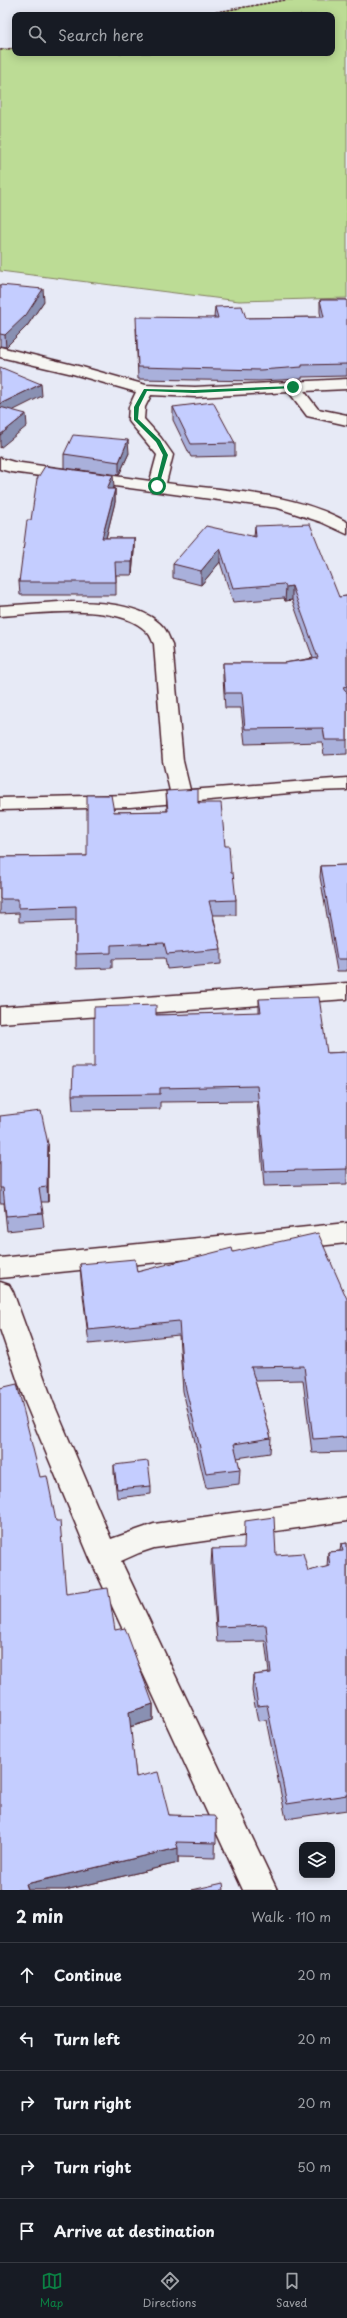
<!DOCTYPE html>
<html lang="en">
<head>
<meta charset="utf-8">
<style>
	body { margin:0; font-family:"Playpen Sans",sans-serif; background:#20242c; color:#f1f3f6 }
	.controls { position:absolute; right:12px; bottom:12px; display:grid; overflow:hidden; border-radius:8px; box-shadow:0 2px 10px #0003 }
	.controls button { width:36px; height:36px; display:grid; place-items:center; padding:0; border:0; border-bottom:1px solid #363941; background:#171b24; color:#f1f3f6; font:20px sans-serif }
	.stop { position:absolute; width:12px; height:12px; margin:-9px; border:3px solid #0b8043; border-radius:50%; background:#fff }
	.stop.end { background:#0b8043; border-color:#fff; box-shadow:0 1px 4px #0008 }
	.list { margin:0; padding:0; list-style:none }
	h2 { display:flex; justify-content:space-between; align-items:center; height:52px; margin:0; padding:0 16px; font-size:17px }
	h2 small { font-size:13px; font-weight:400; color:#9ea1a6 }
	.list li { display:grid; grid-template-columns:26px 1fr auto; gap:12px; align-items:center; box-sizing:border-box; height:64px; padding:0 16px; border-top:1px solid #363941 }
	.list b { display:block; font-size:15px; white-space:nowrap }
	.list em { font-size:13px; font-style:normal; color:#9ea1a6 }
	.icon { flex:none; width:22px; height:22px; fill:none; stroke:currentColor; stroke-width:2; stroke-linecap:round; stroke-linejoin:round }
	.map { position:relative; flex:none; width:347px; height:1890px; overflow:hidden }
	.search { position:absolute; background:#171b24; box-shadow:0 2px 10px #0003; left:12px; right:12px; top:12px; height:44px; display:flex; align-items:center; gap:10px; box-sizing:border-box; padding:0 14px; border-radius:8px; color:#9ea1a6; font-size:15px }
	.sheet { height:372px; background:#171b24 }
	nav { display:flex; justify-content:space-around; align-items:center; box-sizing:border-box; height:56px; border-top:1px solid #363941; background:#171b24; font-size:11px; color:#9ea1a6 }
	nav a { display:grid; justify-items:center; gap:2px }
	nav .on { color:#0b8043 }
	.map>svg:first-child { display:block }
	.green { fill:#bcdc95; stroke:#837e60 }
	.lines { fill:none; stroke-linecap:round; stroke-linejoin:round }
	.minor-casing { stroke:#4a1f2b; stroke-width:3 }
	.path { stroke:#4a1f2b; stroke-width:1.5; stroke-dasharray:2.5 1.5; stroke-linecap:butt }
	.minor { fill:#f6f6f2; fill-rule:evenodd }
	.wall { fill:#a9b0db; stroke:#4a1f2b }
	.shaded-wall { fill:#8990b2; stroke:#4a1f2b }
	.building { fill:#c4cdff; stroke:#4a1f2b }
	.route { fill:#0b8043 }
</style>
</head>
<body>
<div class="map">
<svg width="347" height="1890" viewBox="0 0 347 1890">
	<rect width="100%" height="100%" fill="#e7eaf6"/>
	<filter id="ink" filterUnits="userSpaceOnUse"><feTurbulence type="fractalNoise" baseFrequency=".025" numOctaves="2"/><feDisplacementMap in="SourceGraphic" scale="8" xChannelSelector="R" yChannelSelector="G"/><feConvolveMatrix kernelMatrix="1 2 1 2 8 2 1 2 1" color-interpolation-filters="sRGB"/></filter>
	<g filter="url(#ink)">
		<!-- green -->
		<polygon class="green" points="285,0 347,0 347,298 239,301 0,271 0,50 15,48 15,53 332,53 332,15 200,15"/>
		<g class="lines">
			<defs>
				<g id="minor">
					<path d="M0 347 82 367 146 385 195 387 347 379V389L304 391 318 409 347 415V425L307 416 289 392 195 397 151 395 145 407 144 419 161 438 173 455 166 483C226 491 293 492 347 522V534L321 522 278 508 11 472 0 469V458L14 462 150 481 157 455 128 420 129 407 136 392 73 374 0 357Z"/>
					<path d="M59 602C90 602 142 601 164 628 168 633 169 639 172 644L183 761 190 790 347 778V790L313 791 130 807 0 810V798L130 795 170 791 163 761 154 644C152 641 151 636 148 633 120 601 38 614 0 616V606Z"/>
					<polygon points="347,983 347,999 0,1023 0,1007"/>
					<polygon points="347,1223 347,1243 0,1278 0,1258"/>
					<polygon points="0,1282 9,1285 13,1292 53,1402 111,1539 154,1524 347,1497 347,1521 154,1548 139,1553 121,1561 277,1890 243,1890 89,1556 25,1402 0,1329"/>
				</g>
			</defs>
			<!-- minor casing -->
			<use href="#minor" class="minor-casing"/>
			<!-- path -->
			<g class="path">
				<polyline points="200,15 285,0"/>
				<polyline points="0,50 15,48"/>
			</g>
			<!-- minor -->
			<use href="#minor" class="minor"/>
		</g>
		<!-- wall -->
		<g class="wall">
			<polygon points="0,285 44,301 27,326 6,347 0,346"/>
			<polygon points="320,300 347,300 347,376 302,377 302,379 259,381 138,379 136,328 214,318 215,307 246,318 321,317 320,312"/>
			<polygon points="173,407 235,443 235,456 191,457 173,420"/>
			<polygon points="129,453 119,475 64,468 64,454"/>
			<polygon points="114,487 113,489 115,489 115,502 106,538 134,538 134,551 132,575 116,575 116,595 20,595 19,582 31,520"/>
			<polygon points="255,526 339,597 347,596 347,754 324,755 322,742 245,744 241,708 225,708 223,678 223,663 284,663 313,658 292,600 285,601 284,598 233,602 220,562 201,585 173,578 173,564 254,536"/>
			<polygon points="166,791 198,803 225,846 236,900 236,915 213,915 221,949 221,964 167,969 165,958 112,959 112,968 76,969 76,920 19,922 19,913 0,914 0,857 87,856 114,812 167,811"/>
			<polygon points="347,865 347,971 337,971 320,877 321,866"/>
			<polygon points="259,999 327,1053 347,1052 347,1184 264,1186 257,1101 160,1102 160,1109 73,1110 72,1095 94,1067 156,1015 259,1013"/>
			<polygon points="0,1116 48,1144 48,1202 41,1202 44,1227 7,1231 4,1203 0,1203"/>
			<polygon points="233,1252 347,1299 347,1452 312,1453 303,1380 255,1381 271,1438 270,1453 237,1458 240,1469 239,1484 206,1488 183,1391 179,1335 89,1344 81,1279 80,1264 137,1272"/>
			<polygon points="114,1465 151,1486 151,1494 117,1498 114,1473"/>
			<polygon points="347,1543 347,1810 286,1819 266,1720 258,1721 252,1691 253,1675 269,1673 265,1641 217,1642 211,1564 212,1549 276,1555 308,1571 327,1567 328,1552 340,1551 341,1544"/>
			<polygon points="66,1594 115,1630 153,1704 153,1720 130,1727 136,1777 169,1815 216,1819 215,1858 178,1857 178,1863 65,1890"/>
		</g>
		<!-- shaded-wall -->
		<g class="shaded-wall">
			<polygon points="43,289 44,301 27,326 6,347 5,335"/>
			<polygon points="41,384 42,396 0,417 0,404"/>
			<polygon points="26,414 27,426 0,448 0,435"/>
			<polygon points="128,440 129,453 119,475 119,462"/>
			<polygon points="113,475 114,487 108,501 107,489"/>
			<polygon points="115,489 115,502 103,550 102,538"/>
			<polygon points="134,538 134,551 132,575 132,562"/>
			<polygon points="220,548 220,562 201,585 201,571"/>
			<polygon points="292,586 292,600 285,601 286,587"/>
			<polygon points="48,1144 48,1202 47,1187"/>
			<polygon points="153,1704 153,1720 129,1727 129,1712"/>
			<polygon points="178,1848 178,1863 65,1890 27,1890 26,1884"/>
		</g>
		<!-- building -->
		<g class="building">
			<polygon points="0,285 43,289 26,315 5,335 0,334"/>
			<polygon points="320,300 347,300 347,364 302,365 302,367 260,370 138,367 136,317 218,318 215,307 242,306 246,318 324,317"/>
			<polygon points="0,367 41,384 0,404"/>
			<polygon points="213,402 235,443 191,444 173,407"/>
			<polygon points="0,407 26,414 0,435"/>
			<polygon points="73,435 128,440 119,462 64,454"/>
			<polygon points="45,466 113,475 107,489 115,489 102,538 134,538 132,562 115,562 116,582 19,582 27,520 31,520 37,479"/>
			<polygon points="310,524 339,597 347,596 347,686 343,687 347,693 347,740 325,740 323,728 245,729 242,693 225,693 223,663 284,663 318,658 292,586 286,587 284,584 233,588 220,548 201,571 173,564 206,526 256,537 255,526"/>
			<polygon points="198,789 198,803 221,803 225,846 229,846 231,873 233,873 236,900 209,901 221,949 167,954 164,943 111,945 111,953 76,954 76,906 18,908 18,899 0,899 0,857 87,856 87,795 111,795 114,812 168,811 166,791"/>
			<polygon points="347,865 347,959 337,959 321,866"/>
			<polygon points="319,997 327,1053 347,1052 347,1169 265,1171 257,1086 160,1088 160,1094 72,1095 73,1067 94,1067 94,1007 156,1005 156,1015 261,1012 259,999"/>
			<polygon points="41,1111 48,1144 47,1187 39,1188 43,1213 6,1216 3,1188 0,1188 0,1116"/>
			<polygon points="318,1233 347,1299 347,1437 313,1439 304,1366 251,1367 271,1438 234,1444 240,1469 206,1473 183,1377 179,1321 88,1330 80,1264 135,1259 137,1272 232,1248 233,1252"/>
			<polygon points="17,1384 40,1477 47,1476 56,1521 60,1521 66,1594 108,1588 115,1630 125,1628 153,1704 129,1712 136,1777 158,1772 169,1815 214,1816 216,1819 216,1843 176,1842 178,1848 26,1884 28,1890 0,1890 0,1388"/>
			<polygon points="148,1461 151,1486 117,1489 114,1465"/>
			<polygon points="274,1517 276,1555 303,1553 308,1571 330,1566 328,1552 343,1551 341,1544 347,1543 347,1795 287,1804 267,1705 258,1706 253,1675 271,1673 266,1625 217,1627 212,1549 244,1548 245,1521"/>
			<polygon points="223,1883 224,1890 192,1890"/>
		</g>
	</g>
	<!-- route -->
	<polygon class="route" points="293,386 294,388 194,393 147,391 139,407 138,419 160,440 168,455 159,486 155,487 163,455 156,442 134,420 134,407 144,389 194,390"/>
</svg>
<div class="controls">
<button><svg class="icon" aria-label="layers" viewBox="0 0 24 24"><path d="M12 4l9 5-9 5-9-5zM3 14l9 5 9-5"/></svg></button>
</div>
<div class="stop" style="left:157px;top:486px"></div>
<div class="stop end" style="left:293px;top:387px"></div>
<div class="search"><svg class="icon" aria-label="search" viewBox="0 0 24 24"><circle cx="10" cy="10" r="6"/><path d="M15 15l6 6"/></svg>Search here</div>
</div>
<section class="sheet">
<h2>2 min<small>Walk · 110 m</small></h2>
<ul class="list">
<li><svg class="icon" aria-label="ahead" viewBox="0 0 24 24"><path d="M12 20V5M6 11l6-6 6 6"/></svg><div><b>Continue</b></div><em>20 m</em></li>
<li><svg class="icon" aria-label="left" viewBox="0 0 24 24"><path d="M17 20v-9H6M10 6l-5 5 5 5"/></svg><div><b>Turn left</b></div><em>20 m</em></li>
<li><svg class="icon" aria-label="right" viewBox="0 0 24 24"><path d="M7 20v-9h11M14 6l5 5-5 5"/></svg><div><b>Turn right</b></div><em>20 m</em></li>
<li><svg class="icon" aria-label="right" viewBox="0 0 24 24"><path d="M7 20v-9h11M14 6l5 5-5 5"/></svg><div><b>Turn right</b></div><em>50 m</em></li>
<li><svg class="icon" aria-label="arrive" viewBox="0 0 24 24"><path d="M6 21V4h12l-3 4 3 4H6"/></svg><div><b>Arrive at destination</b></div></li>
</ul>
</section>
<nav>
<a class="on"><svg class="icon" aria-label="map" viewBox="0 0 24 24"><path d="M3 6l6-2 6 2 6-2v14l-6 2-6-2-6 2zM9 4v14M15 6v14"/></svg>Map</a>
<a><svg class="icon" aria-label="directions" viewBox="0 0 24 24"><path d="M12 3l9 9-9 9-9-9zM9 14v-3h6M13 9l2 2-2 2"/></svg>Directions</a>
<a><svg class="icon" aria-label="saved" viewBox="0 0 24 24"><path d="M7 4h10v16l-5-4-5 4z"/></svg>Saved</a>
</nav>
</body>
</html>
